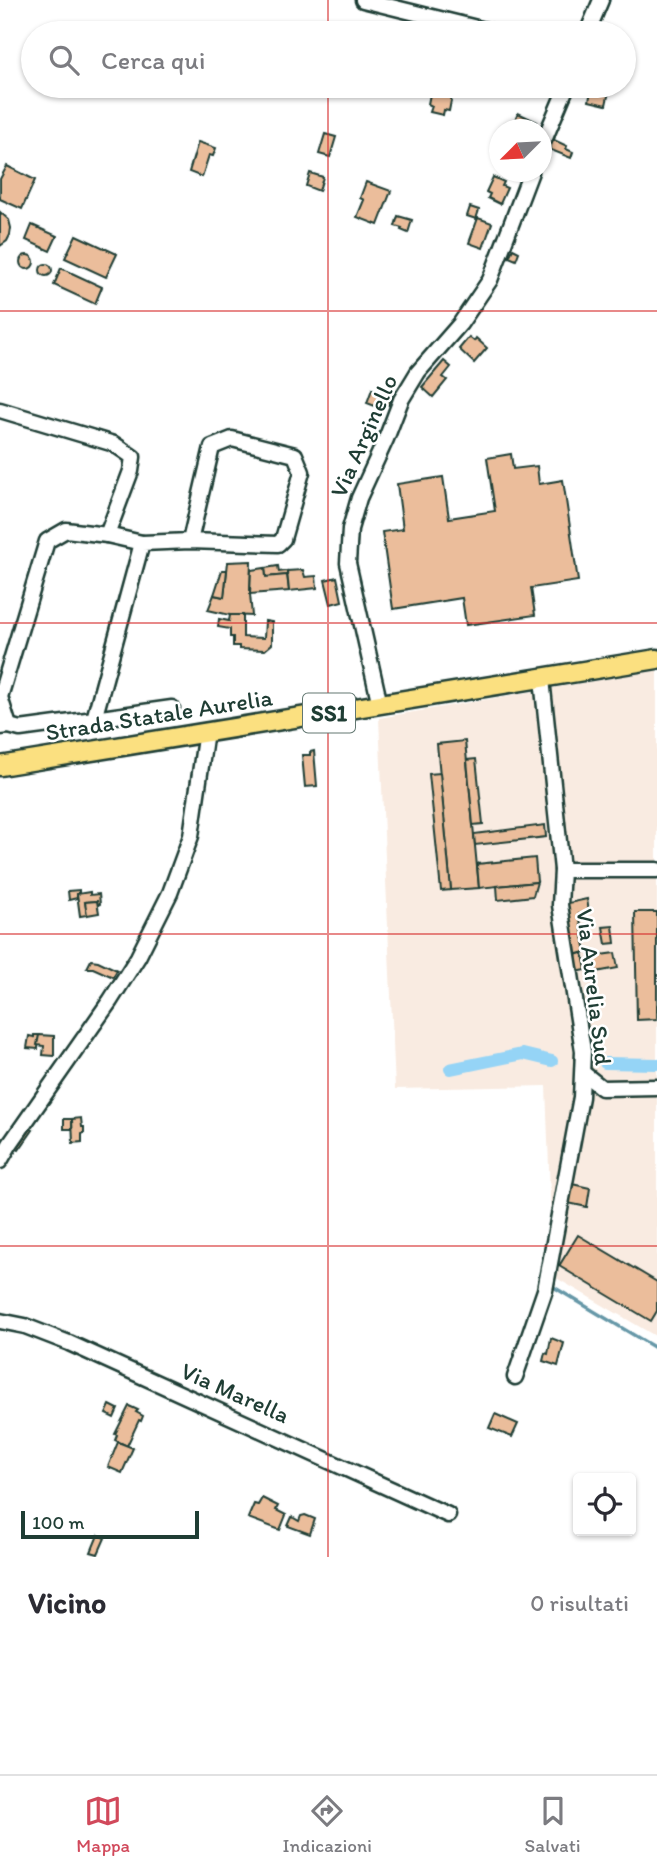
<!DOCTYPE html>
<html lang="it">
<head>
<meta charset="utf-8">
<style>
	body { margin:0; font-family:Itim,sans-serif; background:#f7f7f7; color:#2b2b33 }
	.controls { position:absolute; right:21px; bottom:21px; display:grid; overflow:hidden; border-radius:7px; box-shadow:0 2px 5px #0004 }
	.controls button { width:63px; height:63px; display:grid; place-items:center; padding:0; border:0; border-bottom:2px solid #e1e1e2; background:#fff; color:#2b2b33; font:35px sans-serif }
	.compass { position:absolute; left:489px; top:119px; width:63px; height:63px; border-radius:50%; background:#fff; box-shadow:0 2px 5px #0004; rotate:246deg }
	.scale { position:absolute; left:21px; bottom:18px; width:178px; box-sizing:border-box; padding-left:7px; border:4px solid #1f3d34; border-top:0; font-size:19px; line-height:24px; white-space:nowrap; color:#1f3d34; -webkit-text-stroke:5px #fff; paint-order:stroke }
	.list { margin:0; padding:0; list-style:none }
	h2 { display:flex; justify-content:space-between; align-items:center; height:91px; margin:0; padding:0 28px; font-size:30px }
	h2 small { font-size:23px; font-weight:400; color:#7c7c81 }
	.icon { flex:none; width:38px; height:38px; fill:none; stroke:currentColor; stroke-width:2; stroke-linecap:round; stroke-linejoin:round }
	.map { position:relative; flex:none; width:657px; height:1557px; overflow:hidden }
	.search { position:absolute; background:#fff; box-shadow:0 2px 5px #0004; left:21px; right:21px; top:21px; height:77px; display:flex; align-items:center; gap:18px; box-sizing:border-box; padding:0 24px; border-radius:38px; color:#7c7c81; font-size:26px }
	.sheet { height:217px; background:#fff }
	nav { display:flex; justify-content:space-around; align-items:center; box-sizing:border-box; height:98px; border-top:2px solid #e1e1e2; background:#fff; font-size:19px; color:#7c7c81 }
	nav a { display:grid; justify-items:center; gap:4px }
	nav .on { color:#d1495b }
	.map>svg:first-child { display:block }
	.built { fill:#f9ebe1 }
	.lines { fill:none; stroke-linecap:round; stroke-linejoin:round }
	.stream { stroke:#6698a8; stroke-width:3.5 }
	.canal { stroke:#95d4f6; stroke-width:12 }
	.building { fill:#ebbd9b; stroke:#1f3d34; stroke-width:2 }
	.minor-casing { stroke:#1f3d34; stroke-width:19 }
	.major-casing { stroke:#1f3d34; stroke-width:23 }
	.minor { stroke:#fff; stroke-width:14 }
	.major { stroke:#fbe080; stroke-width:18 }
	.grid { fill:none; stroke:#d62828; stroke-width:2; stroke-opacity:0.55 }
	.labels { text-anchor:middle; stroke-width:5; stroke-linejoin:round; paint-order:stroke }
	.shield { fill:#fff; stroke:#627771; stroke-width:2 }
	.shield-label { font-size:23px; font-weight:bold; fill:#1f3d34 }
	.street-label { font-size:24px; fill:#1f3d34; stroke:#fff }
</style>
</head>
<body>
<div class="map">
<svg width="657" height="1557" viewBox="0 0 657 1557">
	<rect width="100%" height="100%" fill="#fff"/>
	<filter id="ink" filterUnits="userSpaceOnUse"><feTurbulence type="fractalNoise" baseFrequency=".0143" numOctaves="2"/><feDisplacementMap in="SourceGraphic" scale="14" xChannelSelector="R" yChannelSelector="G"/><feConvolveMatrix kernelMatrix="1 2 1 2 8 2 1 2 1" color-interpolation-filters="sRGB"/></filter>
	<g filter="url(#ink)">
		<!-- built -->
		<polygon class="built" points="657,670 657,1337 553,1276 546,1086 395,1089 379,718"/>
		<g class="lines">
			<!-- stream -->
			<g class="stream">
				<polyline points="595,33 609,0"/>
				<polyline points="552,1286 657,1349"/>
			</g>
			<!-- canal -->
			<g class="canal">
				<polyline points="605,1063 657,1064"/>
				<polyline points="450,1069 523,1054 552,1061"/>
			</g>
		</g>
		<!-- building -->
		<g class="building">
			<polygon points="316,20 327,22 326,33 313,33"/>
			<polygon points="358,22 371,24 370,33 356,33"/>
			<polygon points="429,24 445,26 444,33 428,33"/>
			<polygon points="592,86 610,87 606,105 589,101"/>
			<polygon points="431,89 451,92 450,95 452,96 449,111 444,110 443,115 430,112 432,106 428,104"/>
			<polygon points="518,113 537,122 533,130 527,130 514,123"/>
			<polygon points="549,133 555,136 554,140 567,146 566,149 573,152 571,158 549,149 548,151 542,148"/>
			<polygon points="325,134 336,137 330,157 319,154"/>
			<polygon points="198,142 216,148 213,156 209,155 202,177 189,172"/>
			<polygon points="7,166 35,180 22,209 0,199 0,179"/>
			<polygon points="310,173 323,177 319,191 306,186"/>
			<polygon points="493,177 504,182 502,186 507,188 500,204 488,198 490,194 486,192"/>
			<polygon points="366,182 391,191 378,225 357,217 364,200 360,198"/>
			<polygon points="470,207 479,210 476,219 467,216"/>
			<polygon points="0,212 9,220 11,228 10,235 7,241 0,246"/>
			<polygon points="398,216 412,220 408,233 401,230 402,228 395,226"/>
			<polygon points="478,218 492,223 483,248 469,243"/>
			<polygon points="32,225 57,236 50,251 26,240"/>
			<polygon points="76,235 117,254 106,277 65,258"/>
			<polygon points="513,249 519,252 516,260 509,257"/>
			<circle cx="27" cy="262" r="7"/>
			<circle cx="46" cy="270" r="6"/>
			<polygon points="61,268 102,287 95,304 54,285"/>
			<polygon points="469,337 474,341 476,338 487,348 474,363 459,349"/>
			<polygon points="444,361 451,367 443,377 447,380 433,397 422,387"/>
			<polygon points="372,389 392,396 388,405 382,403 380,408 367,403"/>
			<polygon points="511,454 513,469 537,466 539,484 563,480 578,581 531,588 535,615 466,625 462,598 393,609 382,532 403,529 397,484 443,477 449,518 495,511 487,458"/>
			<polygon points="251,561 250,594 252,616 230,615 208,610 214,595 224,597 228,562"/>
			<polygon points="278,566 279,572 287,571 287,575 266,577 265,568"/>
			<polygon points="265,568 266,577 287,575 289,591 250,594 251,570"/>
			<polygon points="222,570 227,570 224,597 214,595"/>
			<polygon points="303,570 305,577 316,576 317,588 289,591 287,571"/>
			<polygon points="337,577 342,601 331,604 325,580"/>
			<polygon points="230,615 243,615 243,637 264,638 265,621 272,622 272,644 265,650 239,649 239,646 233,646 233,637 230,637 230,629 218,627 219,619 229,621"/>
			<polygon points="465,741 479,888 451,890 437,744"/>
			<polygon points="314,751 317,786 305,787 302,755 310,755 310,752"/>
			<polygon points="476,759 483,824 473,825 467,760"/>
			<polygon points="440,773 451,890 441,891 429,774"/>
			<polygon points="545,825 546,837 475,845 474,834"/>
			<polygon points="535,858 537,882 479,888 477,864"/>
			<polygon points="537,882 533,896 498,900 497,886"/>
			<polygon points="79,890 79,894 77,894 77,898 69,900 68,891"/>
			<polygon points="90,892 90,895 99,894 100,904 98,905 97,901 85,902 87,915 80,916 77,894"/>
			<polygon points="587,899 589,912 579,914 586,952 573,955 564,904"/>
			<polygon points="97,901 99,913 87,915 85,902"/>
			<polygon points="635,912 657,912 657,1019 637,1020"/>
			<polygon points="613,926 615,943 606,944 603,927"/>
			<polygon points="583,953 586,970 576,972 573,955"/>
			<polygon points="615,953 618,968 596,972 593,956"/>
			<polygon points="91,960 98,961 117,970 113,977 93,968 87,968"/>
			<polygon points="34,1035 39,1035 38,1049 27,1048 29,1036 34,1037"/>
			<polygon points="39,1035 54,1036 54,1056 43,1055 44,1046 37,1045"/>
			<polygon points="81,1118 82,1127 84,1127 84,1133 82,1134 82,1142 73,1143 72,1119"/>
			<rect x="64" y="1119" width="8" height="10"/>
			<polygon points="27,1126 33,1130 19,1150 15,1148"/>
			<polygon points="572,1184 590,1188 587,1207 568,1203"/>
			<polygon points="578,1235 657,1282 657,1311 651,1321 559,1266"/>
			<polygon points="551,1338 564,1343 558,1366 543,1361 545,1353 548,1354"/>
			<polygon points="110,1405 118,1409 114,1418 106,1414"/>
			<polygon points="129,1406 138,1410 136,1412 143,1416 141,1421 139,1420 127,1446 115,1440 117,1435 115,1434"/>
			<polygon points="495,1414 518,1424 512,1437 489,1428"/>
			<polygon points="118,1442 133,1448 122,1473 108,1467"/>
			<polygon points="262,1498 278,1506 276,1510 286,1515 280,1530 248,1518 254,1504 258,1505"/>
			<polygon points="305,1515 315,1519 310,1534 288,1526 292,1517 299,1521 301,1516"/>
			<polygon points="98,1535 105,1538 98,1554 91,1552"/>
		</g>
		<g class="lines">
			<defs>
				<g id="minor">
					<polyline points="363,0 497,33"/>
					<polyline points="587,33 601,0"/>
					<polyline points="542,145 567,86"/>
					<polyline points="0,410 114,444 133,457 131,471 107,535"/>
					<polyline points="380,705 348,563 350,529 359,498 386,439 401,400 418,372 460,324 490,280 531,172"/>
					<polyline points="94,719 172,708"/>
					<polyline points="9,726 0,697 47,541 66,530 107,535 142,543"/>
					<polyline points="0,727 9,726 20,729 94,719 142,543 190,541 278,544 283,539 302,472 295,455 232,439 212,447 190,541"/>
					<polyline points="562,870 657,870"/>
					<polyline points="583,1073 602,1088 657,1087"/>
					<polyline points="0,1161 10,1144 110,1001 138,957 170,893 191,836 206,731"/>
					<polyline points="0,1321 25,1326 69,1343 448,1515"/>
					<polyline points="515,1377 545,1290 581,1097 583,1051 560,905 562,870 542,679"/>
				</g>
				<polyline id="major" points="0,766 657,659"/>
			</defs>
			<!-- minor casing -->
			<use href="#minor" class="minor-casing"/>
			<!-- major casing -->
			<use href="#major" class="major-casing"/>
			<!-- minor -->
			<use href="#minor" class="minor"/>
			<!-- major -->
			<use href="#major" class="major"/>
		</g>
	</g>
	<!-- grid -->
	<path class="grid" d="M328 0V33M328 86V1557M0 311H657M0 623H657M0 934H657M0 1246H657"/>
	<g class="labels">
		<!-- shield labels -->
		<rect class="shield" x="303" y="693.5" width="52" height="39" rx="5"/>
		<g class="shield-label">
			<text x="329" y="721">SS1</text>
		</g>
		<!-- street labels -->
		<g class="street-label">
			<text transform="translate(364 436) rotate(-66)" y="8">Via Arginello</text>
			<text transform="translate(159 715) rotate(-9)" y="8">Strada Statale Aurelia</text>
			<text transform="translate(594 987) rotate(83)" y="8">Via Aurelia Sud</text>
			<text transform="translate(235 1393) rotate(24)" y="8">Via Marella</text>
		</g>
	</g>
</svg>
<div class="controls">
<button><svg class="icon" aria-label="locate" viewBox="0 0 24 24"><circle cx="12" cy="12" r="6"/><path d="M12 2v4M12 18v4M2 12h4M18 12h4"/></svg></button>
</div>
<svg class="compass" viewBox="-18 -18 36 36"><path d="M0-13l5 13h-10z" fill="#e53935"/><path d="M0 13l5-13h-10z" fill="#7c7c81"/></svg>
<div class="scale">100 m</div>
<div class="search"><svg class="icon" aria-label="search" viewBox="0 0 24 24"><circle cx="10" cy="10" r="6"/><path d="M15 15l6 6"/></svg>Cerca qui</div>
</div>
<section class="sheet">
<h2>Vicino<small>0 risultati</small></h2>
<ul class="list">
</ul>
</section>
<nav>
<a class="on"><svg class="icon" aria-label="map" viewBox="0 0 24 24"><path d="M3 6l6-2 6 2 6-2v14l-6 2-6-2-6 2zM9 4v14M15 6v14"/></svg>Mappa</a>
<a><svg class="icon" aria-label="directions" viewBox="0 0 24 24"><path d="M12 3l9 9-9 9-9-9zM9 14v-3h6M13 9l2 2-2 2"/></svg>Indicazioni</a>
<a><svg class="icon" aria-label="saved" viewBox="0 0 24 24"><path d="M7 4h10v16l-5-4-5 4z"/></svg>Salvati</a>
</nav>
</body>
</html>
